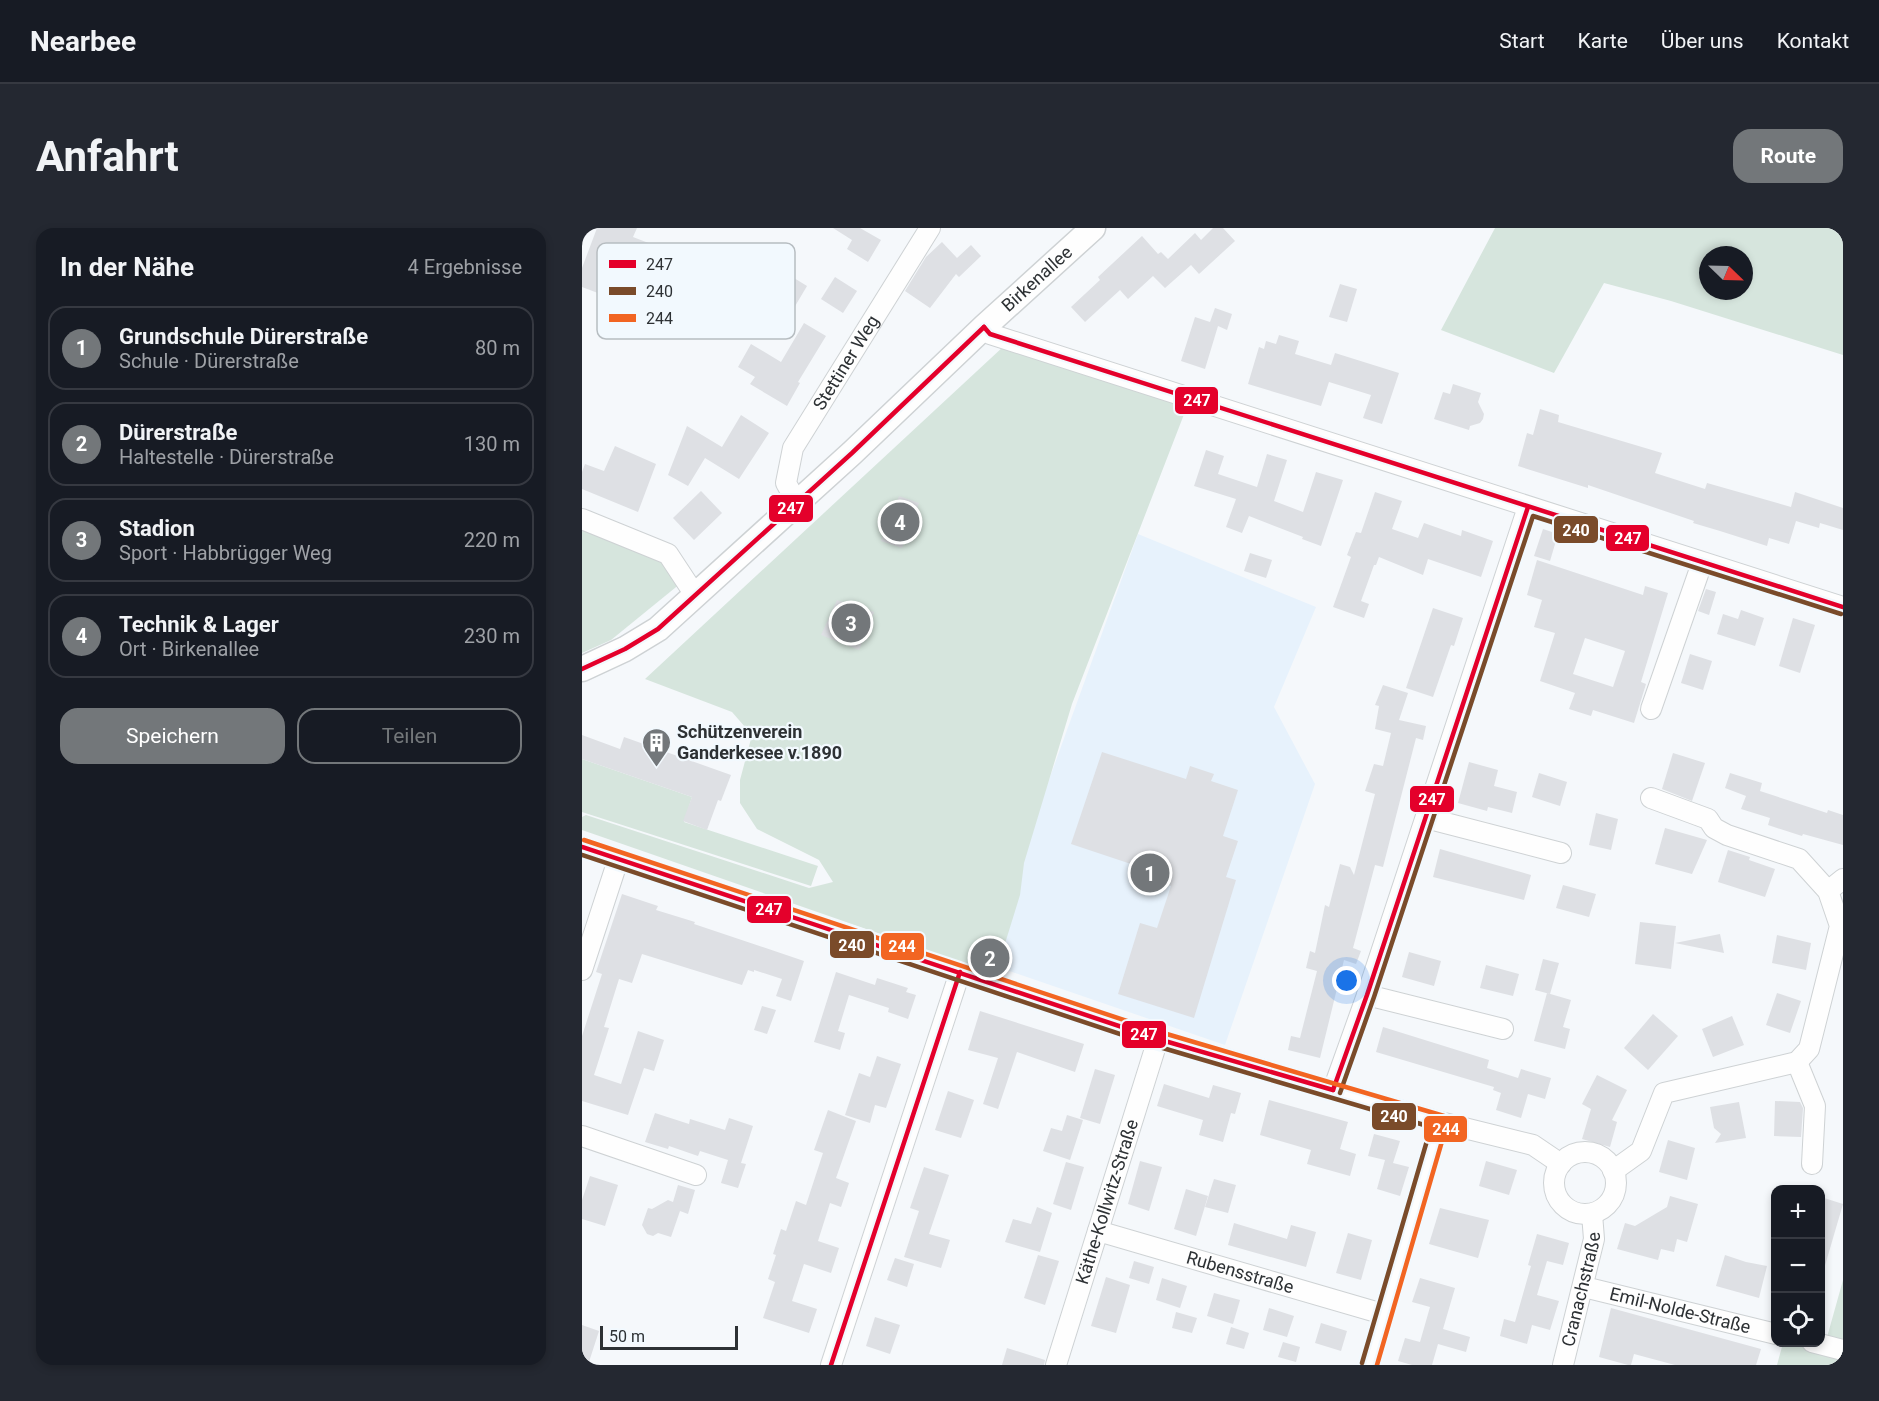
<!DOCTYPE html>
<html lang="de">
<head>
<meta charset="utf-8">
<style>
	body { margin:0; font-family:Roboto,sans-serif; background:#242831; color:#f1f3f6 }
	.controls { position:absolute; right:18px; bottom:18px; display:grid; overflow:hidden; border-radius:12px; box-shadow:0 3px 9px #0003 }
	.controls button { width:54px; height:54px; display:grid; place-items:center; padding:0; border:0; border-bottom:2px solid #363941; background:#171b24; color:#f1f3f6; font:30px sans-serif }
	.compass { position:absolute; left:1117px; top:18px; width:54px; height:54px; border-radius:50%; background:#171b24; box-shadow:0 3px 9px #0003; rotate:113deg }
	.scale { position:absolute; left:18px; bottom:15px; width:138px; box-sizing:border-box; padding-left:6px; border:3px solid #2d3134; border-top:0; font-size:16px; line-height:21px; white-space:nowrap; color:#2d3134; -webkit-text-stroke:4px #f2f9fe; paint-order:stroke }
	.you { position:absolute; left:765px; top:753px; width:21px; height:21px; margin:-15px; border:4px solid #fff; border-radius:50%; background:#1a73e8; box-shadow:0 0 0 9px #1a73e833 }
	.badge { display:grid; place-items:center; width:39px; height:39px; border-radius:50%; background:#73777a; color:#fff; font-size:20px; font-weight:700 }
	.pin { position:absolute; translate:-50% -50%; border:3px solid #fff; box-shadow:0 2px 6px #0006 }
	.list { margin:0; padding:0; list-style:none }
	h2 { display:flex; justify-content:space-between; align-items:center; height:78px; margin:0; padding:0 24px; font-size:26px }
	h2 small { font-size:20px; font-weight:400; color:#9ea1a6 }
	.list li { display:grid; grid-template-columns:39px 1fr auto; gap:18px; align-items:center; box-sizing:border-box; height:84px; margin:0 12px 12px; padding:0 12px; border:2px solid #363941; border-radius:18px }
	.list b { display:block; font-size:22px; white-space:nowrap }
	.list p { margin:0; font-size:20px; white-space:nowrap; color:#9ea1a6 }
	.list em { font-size:20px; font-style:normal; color:#9ea1a6 }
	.actions { display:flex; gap:12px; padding:18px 24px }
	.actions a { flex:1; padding:14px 0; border:2px solid #73777a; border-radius:18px; text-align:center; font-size:21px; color:#73777a }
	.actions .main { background:#73777a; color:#fff }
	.icon { flex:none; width:33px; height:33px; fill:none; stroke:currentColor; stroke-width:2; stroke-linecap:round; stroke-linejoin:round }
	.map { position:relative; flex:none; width:1261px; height:1137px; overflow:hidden; border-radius:18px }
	header { display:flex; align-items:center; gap:36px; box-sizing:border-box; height:84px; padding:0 30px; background:#171b24; border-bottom:2px solid #363941 }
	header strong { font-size:28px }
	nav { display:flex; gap:33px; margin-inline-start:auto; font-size:21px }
	.intro { display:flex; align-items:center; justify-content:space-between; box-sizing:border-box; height:144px; padding:0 36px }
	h1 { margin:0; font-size:42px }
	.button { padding:15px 27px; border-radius:18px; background:#73777a; color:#fff; font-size:21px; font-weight:700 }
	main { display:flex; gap:36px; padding:0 36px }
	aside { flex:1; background:#171b24; border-radius:18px; box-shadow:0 3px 9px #0003 }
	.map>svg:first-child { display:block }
	.built { fill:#e7f2fc }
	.green { fill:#d6e5dd; fill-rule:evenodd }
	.building { fill:#dee0e4; fill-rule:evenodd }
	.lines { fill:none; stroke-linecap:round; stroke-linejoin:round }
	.minor-casing { stroke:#ced2d4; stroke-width:22 }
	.tertiary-casing { stroke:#ced2d4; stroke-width:27 }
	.minor { stroke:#fefefe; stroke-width:20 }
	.tertiary { stroke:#fefefe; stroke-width:24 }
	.bus-1-casing { stroke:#f2f9fe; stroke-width:9 }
	.bus-2-casing { stroke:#f2f9fe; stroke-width:9 }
	.bus-3-casing { stroke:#f2f9fe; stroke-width:9 }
	.bus-1 { stroke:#e4002b; stroke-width:4.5 }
	.bus-2 { stroke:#7a4b2a; stroke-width:4.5 }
	.bus-3 { stroke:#f26522; stroke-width:4.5 }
	.labels { text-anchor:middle; stroke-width:4.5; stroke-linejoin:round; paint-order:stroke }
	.street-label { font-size:18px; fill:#2d3134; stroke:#f2f9fe }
	.poi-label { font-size:18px; font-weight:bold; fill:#2d3134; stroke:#f2f9fe; text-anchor:start }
	.key { fill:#f2f9fe; stroke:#b7bdc1; stroke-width:1.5 }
	.key-label { font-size:16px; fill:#2d3134 }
	.line-badge { stroke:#f2f9fe; stroke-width:2 }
	.badge-label { font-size:16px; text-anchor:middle; font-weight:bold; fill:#fff }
</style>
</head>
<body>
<header>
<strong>Nearbee</strong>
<nav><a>Start</a><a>Karte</a><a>Über uns</a><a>Kontakt</a></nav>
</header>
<div class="intro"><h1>Anfahrt</h1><a class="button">Route</a></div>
<main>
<aside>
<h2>In der Nähe<small>4 Ergebnisse</small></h2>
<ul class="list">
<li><span class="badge">1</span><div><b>Grundschule Dürerstraße</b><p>Schule · Dürerstraße</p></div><em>80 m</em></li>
<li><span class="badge">2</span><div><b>Dürerstraße</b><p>Haltestelle · Dürerstraße</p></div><em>130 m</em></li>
<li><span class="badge">3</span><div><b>Stadion</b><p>Sport · Habbrügger Weg</p></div><em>220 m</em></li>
<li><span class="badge">4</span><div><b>Technik &amp; Lager</b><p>Ort · Birkenallee</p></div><em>230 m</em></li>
</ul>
<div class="actions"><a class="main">Speichern</a><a>Teilen</a></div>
</aside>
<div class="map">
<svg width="1261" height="1137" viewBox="0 0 1261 1137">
	<rect width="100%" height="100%" fill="#f5f8fb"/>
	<!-- built -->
	<polygon class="built" points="556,306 734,379 692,479 733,556 643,817 401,734"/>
	<!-- green -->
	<g class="green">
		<path d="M913 0H1261V127L1089 73 1022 55 972 145 859 102ZM1126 27H1162V63H1126Z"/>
		<polygon points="422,118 606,176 490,476 442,635 438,667 421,722 405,743 0,602 0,589 4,587 227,660 251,654 237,632 175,601 158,575 158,552 170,507 150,484 63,451"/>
		<polygon points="0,297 82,328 99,355 29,412 0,425"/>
		<polygon points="0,531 110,569 102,594 236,638 229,658 0,584"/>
		<polygon points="1261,1052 1261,1137 1195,1137 1201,1115 1217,1115 1242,1120"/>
	</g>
	<!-- building -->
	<g class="building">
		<polygon points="15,0 55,0 51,9 95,26 88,44 62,34 48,69 63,75 56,91 25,79 29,70 0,59 0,40"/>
		<polygon points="251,0 278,0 299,12 286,34 265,21 270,12"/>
		<polygon points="631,0 641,0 653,13 617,46 609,37 583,60 571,48 546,71 538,62 503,94 489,79 518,52 516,49 560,8 576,26 579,24 586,31 613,5 619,12"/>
		<polygon points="360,14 375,30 389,17 399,28 377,49 374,46 348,80 323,63 344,29"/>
		<polygon points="253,49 275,63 261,85 239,71"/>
		<polygon points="212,50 225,58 206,90 193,82"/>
		<polygon points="758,56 775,61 765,94 747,89"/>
		<polygon points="633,80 650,86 645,102 636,98 623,141 599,133 613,89 628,94"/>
		<polygon points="222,95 244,108 216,154 218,155 205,178 168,156 173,149 156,139 169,116 199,134"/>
		<polygon points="697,107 717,113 713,126 749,137 753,125 817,145 800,196 781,190 789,167 747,154 739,178 666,156 677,119 682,121 684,113 694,116"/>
		<polygon points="871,156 899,165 896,174 902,186 901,191 898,195 888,198 887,202 852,191 861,164 868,166"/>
		<polygon points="958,181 977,187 976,194 1080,225 1073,245 1123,261 1125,255 1209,279 1213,264 1261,280 1261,302 1238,295 1237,300 1214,293 1207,316 1187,310 1185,318 1138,303 1111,295 1112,293 1006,257 1006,260 936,238 945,205 951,207"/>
		<polygon points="159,187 187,205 157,251 123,230 106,258 86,247 105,198 140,219"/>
		<polygon points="33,218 74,236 56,284 0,261 0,244 3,236 22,243"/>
		<polygon points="624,222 642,228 636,246 675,259 685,226 705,232 692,273 721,284 734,244 761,252 739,318 720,311 721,309 667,288 660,305 644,299 654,271 612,258"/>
		<polygon points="119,263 140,285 112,312 91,290"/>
		<polygon points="793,264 820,273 810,301 836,310 842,295 879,308 880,302 911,313 899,349 846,331 841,347 797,329 794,337 792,337 779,373 787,376 782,390 751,379 769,329 765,327 774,304 779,305"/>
		<polygon points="317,268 337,275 320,320 299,313"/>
		<polygon points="961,301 976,306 968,333 952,328"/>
		<polygon points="668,325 690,332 684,350 662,343"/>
		<path d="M955 332 1061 367 1063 358 1086 365 1059 454 1064 456 1052 495 1011 482 1009 488 987 481 993 465 958 453 973 405 952 399 960 372 945 367ZM1003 410 1043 423 1031 459 991 446Z"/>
		<polygon points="1124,361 1134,364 1127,387 1116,383"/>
		<polygon points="255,372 292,384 277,422 239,407"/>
		<polygon points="851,380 881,390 872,418 869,417 851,469 824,460"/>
		<polygon points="1159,382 1182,390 1173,418 1135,406 1141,386 1156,391"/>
		<polygon points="1211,390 1233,397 1218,445 1197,438"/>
		<polygon points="1108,426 1130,433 1121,462 1099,455"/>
		<polygon points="801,457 826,465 817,492 844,498 841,512 834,510 801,639 793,637 771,720 779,723 774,736 762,732 738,830 706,822 709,808 718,810 735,743 724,740 728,723 733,725 743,677 747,679 758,636 768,639 772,647 793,566 783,563 792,536 801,538 809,505 793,501 797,478 793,477"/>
		<polygon points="0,507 38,521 42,509 149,547 139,573 136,572 125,602 101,593 110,569 0,531"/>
		<polygon points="520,524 604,551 608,538 632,546 629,553 656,562 641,608 656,613 644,649 654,652 612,790 536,766 558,695 575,700 589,658 564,650 567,642 489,616"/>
		<polygon points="1091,525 1123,535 1110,573 1080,561"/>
		<polygon points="887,534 916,542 912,558 935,564 930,585 906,579 905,583 876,575"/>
		<polygon points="957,545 985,554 978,578 950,569"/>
		<polygon points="1148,545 1180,555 1178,563 1245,585 1246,582 1261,587 1261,617 1221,606 1220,608 1186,597 1188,590 1159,581 1164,568 1143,560"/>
		<polygon points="1014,585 1036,591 1029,622 1007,617"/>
		<polygon points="1083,600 1125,612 1110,646 1073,636"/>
		<polygon points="858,621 949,647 942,672 851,649"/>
		<polygon points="1146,622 1168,629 1167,632 1193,641 1183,669 1136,654"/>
		<polygon points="981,657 1014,666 1007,689 974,680"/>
		<polygon points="40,666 76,678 74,682 113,694 112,696 222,733 209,773 194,768 200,751 172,742 172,744 166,742 160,757 60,726 50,755 37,751 22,799 27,800 12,847 39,856 56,803 82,812 72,843 62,840 46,887 0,873 0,808 20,746 14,744"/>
		<polygon points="1058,694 1094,698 1089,741 1053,736"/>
		<polygon points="1138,706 1142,725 1093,715"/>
		<polygon points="1195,707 1229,715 1224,742 1190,735"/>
		<polygon points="827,724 859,733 852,758 820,749"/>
		<polygon points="961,731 977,735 968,766 953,762"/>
		<polygon points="904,737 937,746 931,768 898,760"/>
		<polygon points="254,744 293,757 295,750 326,760 324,764 334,767 326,791 306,784 307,780 267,767 256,803 263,805 258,822 232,814"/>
		<polygon points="965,765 989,772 981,799 988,801 983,821 952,813"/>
		<polygon points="1195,765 1219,773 1208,805 1184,797"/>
		<polygon points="180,778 194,782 185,806 172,802"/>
		<polygon points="398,783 502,816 493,844 435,824 416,881 401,876 416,830 386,822"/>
		<polygon points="1071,786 1096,808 1066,842 1042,820"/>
		<polygon points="1150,788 1162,817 1131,829 1120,801"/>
		<polygon points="801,799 907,832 905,840 936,850 939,841 969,850 963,871 946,866 939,890 914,882 919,865 911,862 912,859 794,824"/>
		<polygon points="295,828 319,836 304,880 293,877 288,895 263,887 277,845 288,849"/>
		<polygon points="513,841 533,847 518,896 498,890"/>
		<polygon points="1015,847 1045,862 1030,892 1035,894 1028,919 1000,911 1009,881 1000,876"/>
		<polygon points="582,856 627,870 631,857 659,865 653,886 649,885 641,914 617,907 621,892 575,878"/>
		<polygon points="366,863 392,872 379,910 353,902"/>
		<polygon points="687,872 766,894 758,921 774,926 768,948 725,936 729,922 678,907"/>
		<polygon points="1193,873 1218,874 1221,880 1219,909 1192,908"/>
		<polygon points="1157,874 1164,910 1133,915 1139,906 1132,900 1128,879"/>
		<polygon points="246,882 274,893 254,950 267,955 259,979 248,975 236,1013 257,1020 249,1045 222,1036 210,1073 235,1081 227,1105 181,1090 193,1054 186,1051 194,1027 191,1026 199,1001 204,1003 214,973 224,977 241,925 232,922"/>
		<polygon points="73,885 107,896 108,891 143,902 147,890 171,898 159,935 164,936 156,960 139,955 146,932 118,923 116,928 87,918 86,921 63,914"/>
		<polygon points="485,887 501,892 488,932 461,923 469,900 480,903"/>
		<polygon points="792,906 818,913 811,935 827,939 818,968 795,961 803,932 786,928"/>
		<polygon points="1086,912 1113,920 1105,952 1077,944"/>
		<polygon points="558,933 580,939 567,983 546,976"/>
		<polygon points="904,933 935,942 927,967 897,958"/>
		<polygon points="484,934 502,939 489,982 471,976"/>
		<polygon points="342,939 367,947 347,1006 368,1012 359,1040 322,1029 337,983 328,980"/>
		<polygon points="8,948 36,957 23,998 0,991 0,972"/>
		<polygon points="632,951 654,957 646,985 623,979"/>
		<polygon points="96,957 113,962 106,986 98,983 89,1009 76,1005 71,1008 65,1006 60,997 66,980 70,981 86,972 91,974"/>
		<polygon points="604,961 626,968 614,1008 592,1001"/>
		<polygon points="1088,968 1116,976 1105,1014 1095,1011 1092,1024 1079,1021 1076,1032 1035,1021 1043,995 1053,998 1085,979"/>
		<polygon points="1239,969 1261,976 1242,1041 1239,1041"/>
		<polygon points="455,979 470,985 458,1024 423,1014 431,991 449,996"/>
		<polygon points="858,980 907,992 896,1030 847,1016"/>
		<polygon points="652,995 705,1011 709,997 734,1004 724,1039 646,1017"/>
		<polygon points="766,1005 790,1012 779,1052 754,1045"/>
		<polygon points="955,1006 987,1015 981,1037 965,1033 955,1067 977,1073 968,1102 950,1097 945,1116 918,1108 922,1091 933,1094 949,1038 946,1037"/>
		<polygon points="456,1027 477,1033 463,1077 442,1070"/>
		<polygon points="1143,1027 1164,1034 1185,1038 1177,1070 1134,1058"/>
		<polygon points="313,1030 332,1036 325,1059 305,1052"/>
		<polygon points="552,1033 572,1039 567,1056 547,1050"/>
		<polygon points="524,1049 548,1057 534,1105 509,1098"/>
		<polygon points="580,1050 605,1058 598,1080 574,1072"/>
		<polygon points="838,1050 873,1060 861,1101 888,1109 884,1124 856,1116 850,1137 830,1137 816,1133 823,1110 838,1114 848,1079 830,1074"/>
		<polygon points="632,1065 658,1072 651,1096 625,1088"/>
		<polygon points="687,1080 712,1088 705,1109 681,1102"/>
		<polygon points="1029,1080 1179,1121 1174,1137 1093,1137 1052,1126 1049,1137 1046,1137 1017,1129"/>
		<polygon points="594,1084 615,1090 610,1105 590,1100"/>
		<polygon points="293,1089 318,1097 308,1126 284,1118"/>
		<polygon points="739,1095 765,1103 759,1123 733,1115"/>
		<polygon points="0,1097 17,1103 6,1137 0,1137"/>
		<polygon points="649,1099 667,1105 662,1121 644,1116"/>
		<polygon points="701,1114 718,1119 714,1134 696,1129"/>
		<polygon points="425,1120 463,1132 462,1137 420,1137"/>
	</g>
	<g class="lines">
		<defs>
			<g id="minor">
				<polyline points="402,99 408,106 1261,379"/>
				<path id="s1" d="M215 275 204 255 211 220 348 0"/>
				<polyline points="0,291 86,326 113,367"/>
				<polyline points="1069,481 1120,335"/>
				<polyline points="844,590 979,625"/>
				<polyline points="0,619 576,811 858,894 787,1137"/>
				<polyline points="1246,663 1261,651"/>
				<polyline points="0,742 36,632"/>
				<polyline points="785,767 921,801"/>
				<polyline points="1215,834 1233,878 1230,936"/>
				<polyline points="751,862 785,767 946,279"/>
				<polyline points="858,894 951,917 979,936"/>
				<polyline points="0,908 114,947"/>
				<circle cx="1003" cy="955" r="31"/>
				<polyline points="1031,943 1059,923 1082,865 1215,834 1227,821 1258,698 1246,663 1217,631 1145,607 1132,600 1126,591 1069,570"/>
				<path id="s2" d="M516 1003 801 1086"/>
				<path id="s3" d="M1002 1059 1194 1106"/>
				<polyline points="1230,1114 1261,1122"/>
				<polyline points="249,1137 378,744"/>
				<path id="s4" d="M474 1137 576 811"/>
				<path id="s5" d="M981 1137 1012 1011 1010 986"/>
			</g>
			<g id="tertiary">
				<path id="s6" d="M0 441 43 421 76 401 270 225 402 99 511 0"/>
			</g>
		</defs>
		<!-- minor casing -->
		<use href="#minor" class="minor-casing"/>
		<!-- tertiary casing -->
		<use href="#tertiary" class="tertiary-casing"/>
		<!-- minor -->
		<use href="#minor" class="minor"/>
		<!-- tertiary -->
		<use href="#tertiary" class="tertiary"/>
		<defs>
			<g id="bus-1">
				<polyline points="402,99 408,106 1261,379"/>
				<polyline points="0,441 43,421 76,401 270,225 402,99"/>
				<polyline points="0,619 576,811 751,862"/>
				<polyline points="751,862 785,767 946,279"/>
				<polyline points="249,1137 378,744"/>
			</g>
			<g id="bus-2">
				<polyline points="0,627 574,818 849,899 780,1135"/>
				<polyline points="758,865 792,769 951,288 1259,386"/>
			</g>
			<polyline id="bus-3" points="2,612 578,804 862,888 865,896 795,1137"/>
		</defs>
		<!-- bus-1 casing -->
		<use href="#bus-1" class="bus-1-casing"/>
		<!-- bus-2 casing -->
		<use href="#bus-2" class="bus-2-casing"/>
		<!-- bus-3 casing -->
		<use href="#bus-3" class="bus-3-casing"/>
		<!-- bus-1 -->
		<use href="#bus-1" class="bus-1"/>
		<!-- bus-2 -->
		<use href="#bus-2" class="bus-2"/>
		<!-- bus-3 -->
		<use href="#bus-3" class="bus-3"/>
	</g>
	<!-- icons -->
	<defs>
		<symbol id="building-pin" viewBox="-11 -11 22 30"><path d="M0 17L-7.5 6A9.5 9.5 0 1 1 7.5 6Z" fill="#73777a" stroke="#f2f9fe"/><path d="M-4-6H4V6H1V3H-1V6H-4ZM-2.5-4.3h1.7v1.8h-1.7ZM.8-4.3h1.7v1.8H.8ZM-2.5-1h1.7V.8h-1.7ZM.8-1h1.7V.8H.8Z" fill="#fff"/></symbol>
	</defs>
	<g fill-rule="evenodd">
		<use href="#building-pin" x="58" y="498" width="33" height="45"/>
	</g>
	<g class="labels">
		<!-- street labels -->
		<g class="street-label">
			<text dy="6" stroke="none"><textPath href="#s6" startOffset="602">Birkenallee</textPath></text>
			<text dy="6" stroke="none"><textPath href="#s1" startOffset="159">Stettiner Weg</textPath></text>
			<text dy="6" stroke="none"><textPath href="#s4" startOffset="171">Käthe-Kollwitz-Straße</textPath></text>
			<text dy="6" stroke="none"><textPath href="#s2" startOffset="148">Rubensstraße</textPath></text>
			<text dy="6" stroke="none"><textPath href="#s5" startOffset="78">Cranachstraße</textPath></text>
			<text dy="6" stroke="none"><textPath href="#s3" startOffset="99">Emil-Nolde-Straße</textPath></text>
		</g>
		<!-- poi labels -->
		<g class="poi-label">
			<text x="95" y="510">Schützenverein<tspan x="95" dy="21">Ganderkesee v.1890</tspan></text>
		</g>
	</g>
	<!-- legend -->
	<rect x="15" y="15" width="198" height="96" rx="9" class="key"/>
	<rect x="27" y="32" width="27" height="8" fill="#e4002b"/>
	<rect x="27" y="59" width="27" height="8" fill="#7a4b2a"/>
	<rect x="27" y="86" width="27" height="8" fill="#f26522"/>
	<g class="key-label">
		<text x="64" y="42">247</text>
		<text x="64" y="69">240</text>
		<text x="64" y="96">244</text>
	</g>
	<g class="line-badge">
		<rect x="592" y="158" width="45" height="29" rx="6" fill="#e4002b"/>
		<rect x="186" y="266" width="46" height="29" rx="6" fill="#e4002b"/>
		<rect x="971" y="287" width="46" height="29" rx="6" fill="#7a4b2a"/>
		<rect x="1023" y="296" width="45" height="28" rx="6" fill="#e4002b"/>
		<rect x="827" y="557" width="46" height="28" rx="6" fill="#e4002b"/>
		<rect x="164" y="667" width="46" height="29" rx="6" fill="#e4002b"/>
		<rect x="247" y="702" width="46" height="29" rx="6" fill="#7a4b2a"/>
		<rect x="298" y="704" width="45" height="29" rx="6" fill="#f26522"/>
		<rect x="539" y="792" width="46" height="29" rx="6" fill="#e4002b"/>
		<rect x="789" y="874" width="46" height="29" rx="6" fill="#7a4b2a"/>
		<rect x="841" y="887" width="45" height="28" rx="6" fill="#f26522"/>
	</g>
	<g class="badge-label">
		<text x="615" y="178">247</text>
		<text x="209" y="286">247</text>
		<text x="994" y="308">240</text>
		<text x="1046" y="316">247</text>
		<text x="850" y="577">247</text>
		<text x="187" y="687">247</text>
		<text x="270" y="723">240</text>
		<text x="320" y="724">244</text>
		<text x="562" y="812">247</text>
		<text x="812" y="894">240</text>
		<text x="864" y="907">244</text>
	</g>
</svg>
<div class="controls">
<button>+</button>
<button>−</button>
<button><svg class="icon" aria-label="locate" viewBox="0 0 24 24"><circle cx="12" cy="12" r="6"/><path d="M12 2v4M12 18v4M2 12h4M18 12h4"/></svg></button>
</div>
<svg class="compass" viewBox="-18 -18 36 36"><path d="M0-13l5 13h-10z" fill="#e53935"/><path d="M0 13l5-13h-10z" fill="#9ea1a6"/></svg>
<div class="scale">50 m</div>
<div class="you"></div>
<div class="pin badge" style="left:568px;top:645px">1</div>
<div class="pin badge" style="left:408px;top:730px">2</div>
<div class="pin badge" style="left:269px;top:395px">3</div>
<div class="pin badge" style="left:318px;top:294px">4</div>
</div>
</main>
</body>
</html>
